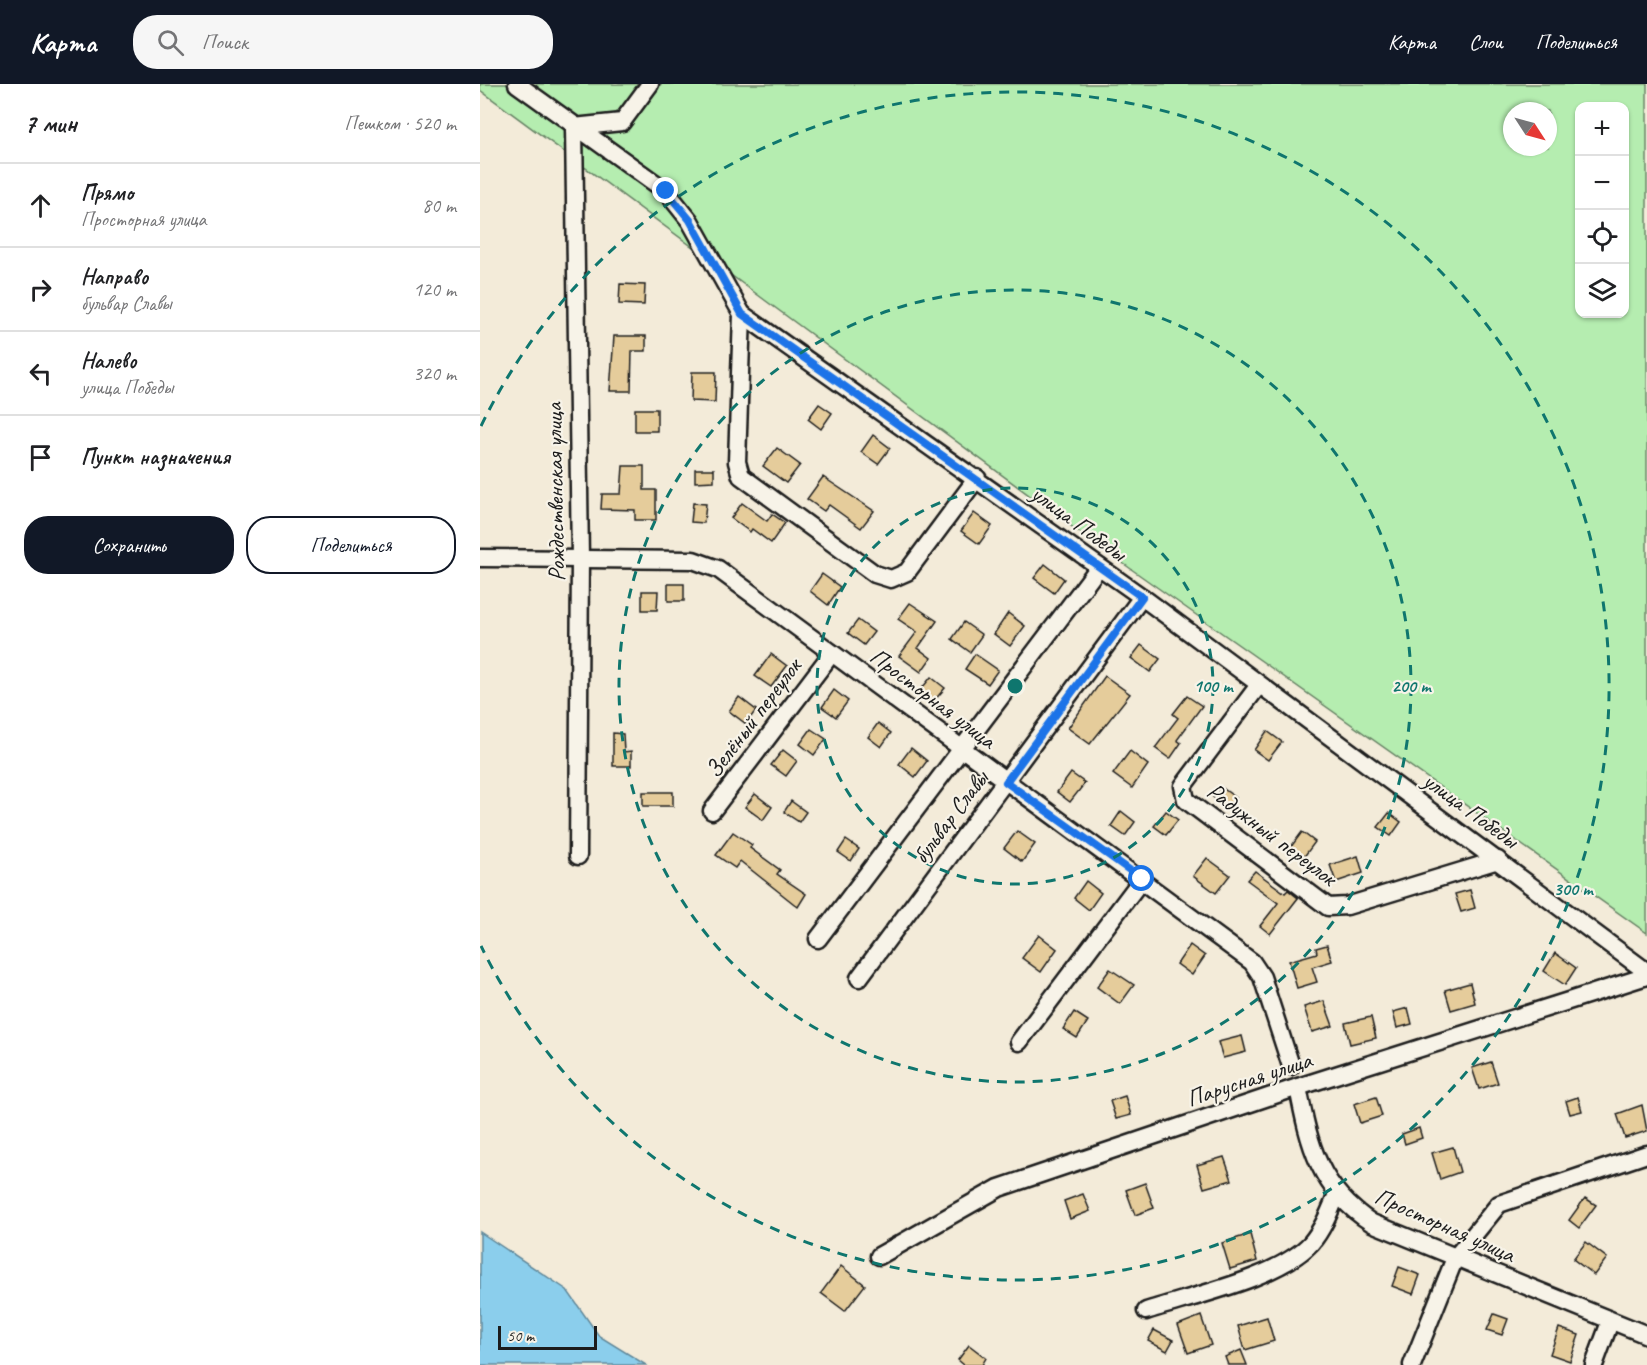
<!DOCTYPE html>
<html lang="ru">
<head>
<meta charset="utf-8">
<style>
	body { margin:0; font-family:Caveat,sans-serif; background:#f6f6f6; color:#202124 }
	.controls { position:absolute; right:18px; top:18px; display:grid; overflow:hidden; border-radius:12px; box-shadow:0 2px 4px #0004 }
	.controls button { width:54px; height:54px; display:grid; place-items:center; padding:0; border:0; border-bottom:2px solid #e0e0e0; background:#fff; color:#202124; font:30px sans-serif }
	.compass { position:absolute; left:1023px; top:18px; width:54px; height:54px; border-radius:50%; background:#fff; box-shadow:0 2px 4px #0004; rotate:126deg }
	.scale { position:absolute; left:18px; bottom:15px; width:99px; box-sizing:border-box; padding-left:6px; border:3px solid #1c1c1c; border-top:0; font-size:16px; line-height:21px; white-space:nowrap; color:#1c1c1c; -webkit-text-stroke:4px #f7f3e8; paint-order:stroke }
	.stop { position:absolute; width:18px; height:18px; margin:-14px; border:4px solid #1a73e8; border-radius:50%; background:#fff }
	.stop.end { background:#1a73e8; border-color:#fff; box-shadow:0 2px 6px #0008 }
	.list { margin:0; padding:0; list-style:none }
	h2 { display:flex; justify-content:space-between; align-items:center; height:78px; margin:0; padding:0 24px; font-size:26px }
	h2 small { font-size:20px; font-weight:400; color:#757577 }
	.list li { display:grid; grid-template-columns:39px 1fr auto; gap:18px; align-items:center; box-sizing:border-box; height:84px; padding:0 24px; border-top:2px solid #e0e0e0 }
	.list b { display:block; font-size:22px; white-space:nowrap }
	.list p { margin:0; font-size:20px; white-space:nowrap; color:#757577 }
	.list em { font-size:20px; font-style:normal; color:#757577 }
	.actions { display:flex; gap:12px; padding:18px 24px }
	.actions a { flex:1; padding:14px 0; border:2px solid #111827; border-radius:24px; text-align:center; font-size:21px; color:#111827 }
	.actions .main { background:#111827; color:#fff }
	.icon { flex:none; width:33px; height:33px; fill:none; stroke:currentColor; stroke-width:2; stroke-linecap:round; stroke-linejoin:round }
	.map { position:relative; flex:none; width:1167px; height:1281px; overflow:hidden }
	header { display:flex; align-items:center; gap:36px; box-sizing:border-box; height:84px; padding:0 30px; background:#111827; color:#fff }
	header strong { font-size:28px }
	nav { display:flex; gap:33px; margin-inline-start:auto; font-size:21px }
	.search { width:420px; height:54px; background:#f6f6f6; display:flex; align-items:center; gap:15px; box-sizing:border-box; padding:0 21px; border-radius:24px; color:#757577; font-size:22px }
	main { display:flex }
	aside { flex:1; background:#fff }
	.map>svg:first-child { display:block }
	.green { fill:#b5edb0; stroke:#688466; stroke-width:1.5; fill-rule:evenodd }
	.water { fill:#8bceec; stroke:#5f8799; stroke-width:1.5 }
	.building { fill:#e5cc9b; stroke:#1c1c1c; stroke-width:1.5 }
	.lines { fill:none; stroke-linecap:round; stroke-linejoin:round }
	.minor-casing { stroke:#1c1c1c; stroke-width:21 }
	.minor { stroke:#f7f3e8; stroke-width:16 }
	.route { stroke:#1a73e8; stroke-width:8 }
	.ring { fill:none; stroke:#0f766e; stroke-width:3; stroke-dasharray:10 8 }
	.labels { text-anchor:middle; stroke-width:4.5; stroke-linejoin:round; paint-order:stroke }
	.street-label { font-size:24px; fill:#1c1c1c; stroke:#f7f3e8 }
	.centre { fill:#0f766e; stroke:#f7f3e8; stroke-width:3 }
	.ring-label { font-size:18px; text-anchor:middle; font-weight:bold; fill:#0f766e; stroke:#f7f3e8; stroke-width:4.5; stroke-linejoin:round; paint-order:stroke }
</style>
</head>
<body>
<header>
<strong>Карта</strong>
<div class="search"><svg class="icon" aria-label="search" viewBox="0 0 24 24"><circle cx="10" cy="10" r="6"/><path d="M15 15l6 6"/></svg>Поиск</div>
<nav><a>Карта</a><a>Слои</a><a>Поделиться</a></nav>
</header>
<main>
<aside>
<h2>7 мин<small>Пешком · 520 m</small></h2>
<ul class="list">
<li><svg class="icon" aria-label="ahead" viewBox="0 0 24 24"><path d="M12 20V5M6 11l6-6 6 6"/></svg><div><b>Прямо</b><p>Просторная улица</p></div><em>80 m</em></li>
<li><svg class="icon" aria-label="right" viewBox="0 0 24 24"><path d="M7 20v-9h11M14 6l5 5-5 5"/></svg><div><b>Направо</b><p>бульвар Славы</p></div><em>120 m</em></li>
<li><svg class="icon" aria-label="left" viewBox="0 0 24 24"><path d="M17 20v-9H6M10 6l-5 5 5 5"/></svg><div><b>Налево</b><p>улица Победы</p></div><em>320 m</em></li>
<li><svg class="icon" aria-label="arrive" viewBox="0 0 24 24"><path d="M6 21V4h12l-3 4 3 4H6"/></svg><div><b>Пункт назначения</b></div></li>
</ul>
<div class="actions"><a class="main">Сохранить</a><a>Поделиться</a></div>
</aside>
<div class="map">
<svg width="1167" height="1281" viewBox="0 0 1167 1281">
	<rect width="100%" height="100%" fill="#f3ebd9"/>
	<filter id="ink" filterUnits="userSpaceOnUse"><feTurbulence type="fractalNoise" baseFrequency=".0167" numOctaves="2"/><feDisplacementMap in="SourceGraphic" scale="12" xChannelSelector="R" yChannelSelector="G"/><feConvolveMatrix kernelMatrix="1 2 1 2 8 2 1 2 1" color-interpolation-filters="sRGB"/></filter>
	<g filter="url(#ink)">
		<!-- green -->
		<path class="green" d="M0 0H1167V849L610 456 0 6ZM1100 22H1144V230H1100ZM1032 27H1068V63H1032Z"/>
		<!-- water -->
		<polygon class="water" points="0,1148 87,1206 119,1252 166,1281 0,1281"/>
		<!-- building -->
		<g class="building">
			<polygon points="140,200 165,201 164,221 139,220"/>
			<polygon points="134,252 166,252 166,267 152,267 151,307 130,307"/>
			<polygon points="212,288 236,288 235,318 211,317"/>
			<polygon points="339,320 352,329 341,345 328,335"/>
			<rect x="155" y="325" width="22" height="22"/>
			<polygon points="393,351 410,364 398,380 381,368"/>
			<polygon points="297,364 320,381 306,399 283,382"/>
			<polygon points="143,382 164,382 164,406 176,406 176,436 155,436 155,426 121,425 122,410 141,410"/>
			<polygon points="215,385 234,385 234,397 215,398"/>
			<polygon points="343,393 394,427 381,444 349,421 344,427 327,415"/>
			<polygon points="213,419 226,420 224,439 211,438"/>
			<polygon points="262,419 287,437 292,430 305,439 291,459 272,445 270,448 251,434"/>
			<polygon points="494,429 512,442 499,460 481,447"/>
			<polygon points="565,480 584,495 574,509 554,494"/>
			<polygon points="342,490 360,503 348,521 330,507"/>
			<rect x="188" y="500" width="16" height="17"/>
			<polygon points="162,507 178,507 177,526 162,526"/>
			<polygon points="430,519 457,537 438,564 451,574 441,588 419,572 437,548 418,535"/>
			<polygon points="528,529 545,542 530,562 514,550"/>
			<polygon points="378,536 394,548 384,561 368,549"/>
			<polygon points="484,538 502,551 490,568 472,555"/>
			<polygon points="661,561 680,575 670,588 651,574"/>
			<polygon points="291,570 307,582 291,603 275,592"/>
			<polygon points="495,570 518,586 508,600 485,585"/>
			<polygon points="625,592 650,610 610,660 588,644"/>
			<polygon points="451,593 465,604 453,618 439,608"/>
			<polygon points="354,606 368,617 356,633 342,623"/>
			<polygon points="707,612 722,622 697,656 701,659 690,675 675,664 698,634 693,630"/>
			<polygon points="259,613 276,626 266,640 249,627"/>
			<polygon points="398,639 411,649 401,663 388,653"/>
			<polygon points="331,645 346,655 334,671 320,660"/>
			<polygon points="787,647 802,658 788,676 774,666"/>
			<polygon points="133,649 143,650 144,668 151,667 151,682 133,682"/>
			<polygon points="431,664 447,677 435,693 419,680"/>
			<polygon points="303,666 317,677 306,692 291,681"/>
			<polygon points="650,667 668,681 652,704 633,690"/>
			<polygon points="591,689 605,699 590,718 577,708"/>
			<polygon points="741,703 756,714 749,724 733,713"/>
			<rect x="163" y="708" width="30" height="14"/>
			<polygon points="275,710 292,723 283,736 265,723"/>
			<polygon points="311,717 326,728 319,738 304,728"/>
			<polygon points="641,727 655,738 645,752 631,742"/>
			<polygon points="686,727 698,736 686,751 674,742"/>
			<polygon points="909,729 921,738 911,752 898,743"/>
			<polygon points="537,747 555,760 542,778 524,764"/>
			<polygon points="253,748 272,761 270,764 300,786 297,790 326,810 318,823 260,777 255,784 236,771"/>
			<polygon points="822,748 835,758 823,774 810,764"/>
			<polygon points="366,756 379,765 371,777 358,768"/>
			<polygon points="878,772 883,789 856,798 850,781"/>
			<polygon points="727,774 750,791 736,809 713,792"/>
			<polygon points="775,787 805,809 808,806 818,814 790,850 780,842 798,819 767,796"/>
			<polygon points="606,797 621,809 609,826 594,814"/>
			<polygon points="990,806 995,824 981,828 975,810"/>
			<polygon points="559,851 577,865 561,888 542,874"/>
			<polygon points="710,861 725,872 712,891 697,880"/>
			<polygon points="847,861 852,877 832,883 837,898 817,904 809,877 837,869 836,864"/>
			<polygon points="1075,869 1096,884 1085,901 1064,887"/>
			<polygon points="630,885 654,901 640,920 617,903"/>
			<polygon points="990,899 995,919 971,926 965,906"/>
			<polygon points="844,917 853,942 832,948 824,923"/>
			<polygon points="928,924 932,940 917,944 913,928"/>
			<polygon points="594,928 608,937 597,954 583,945"/>
			<polygon points="891,933 896,954 870,960 865,939"/>
			<polygon points="762,952 766,968 743,974 738,958"/>
			<polygon points="1011,978 1018,999 999,1005 992,984"/>
			<polygon points="645,1012 651,1031 636,1035 630,1017"/>
			<polygon points="896,1013 902,1032 880,1039 874,1020"/>
			<polygon points="1098,1013 1102,1027 1090,1030 1086,1017"/>
			<polygon points="1162,1021 1167,1047 1145,1054 1137,1030"/>
			<polygon points="939,1044 942,1054 925,1060 922,1050"/>
			<polygon points="973,1063 980,1088 960,1095 952,1069"/>
			<polygon points="744,1073 752,1096 724,1104 717,1081"/>
			<polygon points="665,1099 674,1124 655,1131 646,1106"/>
			<polygon points="603,1110 610,1127 590,1135 584,1117"/>
			<polygon points="1105,1114 1116,1121 1099,1144 1089,1136"/>
			<polygon points="770,1150 777,1177 750,1185 742,1159"/>
			<polygon points="1106,1158 1127,1174 1114,1191 1093,1175"/>
			<polygon points="361,1182 385,1201 365,1227 341,1209"/>
			<polygon points="919,1183 940,1191 933,1210 912,1202"/>
			<polygon points="1014,1230 1028,1235 1022,1251 1007,1246"/>
			<polygon points="721,1232 731,1261 708,1269 698,1241"/>
			<polygon points="787,1233 794,1257 765,1266 758,1242"/>
			<polygon points="1079,1244 1099,1251 1090,1277 1070,1270"/>
			<polygon points="674,1246 693,1256 687,1267 668,1257"/>
			<polygon points="489,1261 506,1274 502,1281 484,1281 478,1276"/>
			<polygon points="761,1266 767,1281 748,1281 745,1273"/>
		</g>
		<g class="lines">
			<defs>
				<g id="minor">
					<polyline points="37,0 186,107 210,137 262,230 662,513 1167,888"/>
					<polyline points="262,230 257,378 261,392 395,490 411,495 427,488 497,394"/>
					<polyline points="0,474 213,476 238,485 772,878 782,893 811,982"/>
					<polyline points="779,601 703,702 706,716 848,823 867,822 1018,776"/>
					<polyline points="232,727 352,569"/>
					<polyline points="98,772 100,475 94,43 142,38 170,0"/>
					<polyline points="338,855 619,483"/>
					<polyline points="379,894 662,513"/>
					<polyline points="539,958 662,795"/>
					<path d="M818 1003C829 1061 839 1105 892 1139L1167 1251"/>
					<polyline points="399,1172 519,1104 818,1003 1167,892"/>
					<path d="M666 1227C712 1212 799 1194 831 1159 843 1145 850 1127 857 1110"/>
					<polyline points="932,1281 975,1174 1019,1120 1167,1070"/>
					<polyline points="1114,1281 1130,1238"/>
				</g>
			</defs>
			<!-- minor casing -->
			<use href="#minor" class="minor-casing"/>
			<!-- minor -->
			<use href="#minor" class="minor"/>
		</g>
	</g>
	<g class="lines" filter="url(#ink)">
		<!-- route -->
		<polyline class="route" points="186,107 210,136 262,230 662,513 526,698 662,795"/>
	</g>
	<!-- distance rings -->
	<g class="ring">
		<circle cx="535" cy="602" r="198"/>
		<circle cx="535" cy="602" r="396"/>
		<path d="M1 342A594 594 0 1 1 1 862"/>
	</g>
	<g class="labels">
		<!-- street labels -->
		<g class="street-label">
			<text transform="translate(75 408) rotate(-91)" y="8">Рождественская улица</text>
			<text transform="translate(599 439) rotate(36)" y="8">улица Победы</text>
			<text transform="translate(453 614) rotate(37)" y="8">Просторная улица</text>
			<text transform="translate(273 634) rotate(-53)" y="8">Зелёный переулок</text>
			<text transform="translate(991 726) rotate(36)" y="8">улица Победы</text>
			<text transform="translate(470 733) rotate(-53)" y="8">бульвар Славы</text>
			<text transform="translate(792 750) rotate(37)" y="8">Радужный переулок</text>
			<text transform="translate(769 995) rotate(-18)" y="8">Парусная улица</text>
			<text transform="translate(965 1141) rotate(24)" y="8">Просторная улица</text>
		</g>
	</g>
	<circle cx="535" cy="602" r="9" class="centre"/>
	<g class="ring-label">
		<text x="733" y="608">100 m</text>
		<text x="931" y="608">200 m</text>
		<text x="1093" y="811">300 m</text>
	</g>
</svg>
<div class="controls">
<button>+</button>
<button>−</button>
<button><svg class="icon" aria-label="locate" viewBox="0 0 24 24"><circle cx="12" cy="12" r="6"/><path d="M12 2v4M12 18v4M2 12h4M18 12h4"/></svg></button>
<button><svg class="icon" aria-label="layers" viewBox="0 0 24 24"><path d="M12 4l9 5-9 5-9-5zM3 14l9 5 9-5"/></svg></button>
</div>
<svg class="compass" viewBox="-18 -18 36 36"><path d="M0-13l5 13h-10z" fill="#e53935"/><path d="M0 13l5-13h-10z" fill="#757577"/></svg>
<div class="scale">50 m</div>
<div class="stop" style="left:662px;top:795px"></div>
<div class="stop end" style="left:186px;top:107px"></div>
</div>
</main>
</body>
</html>
